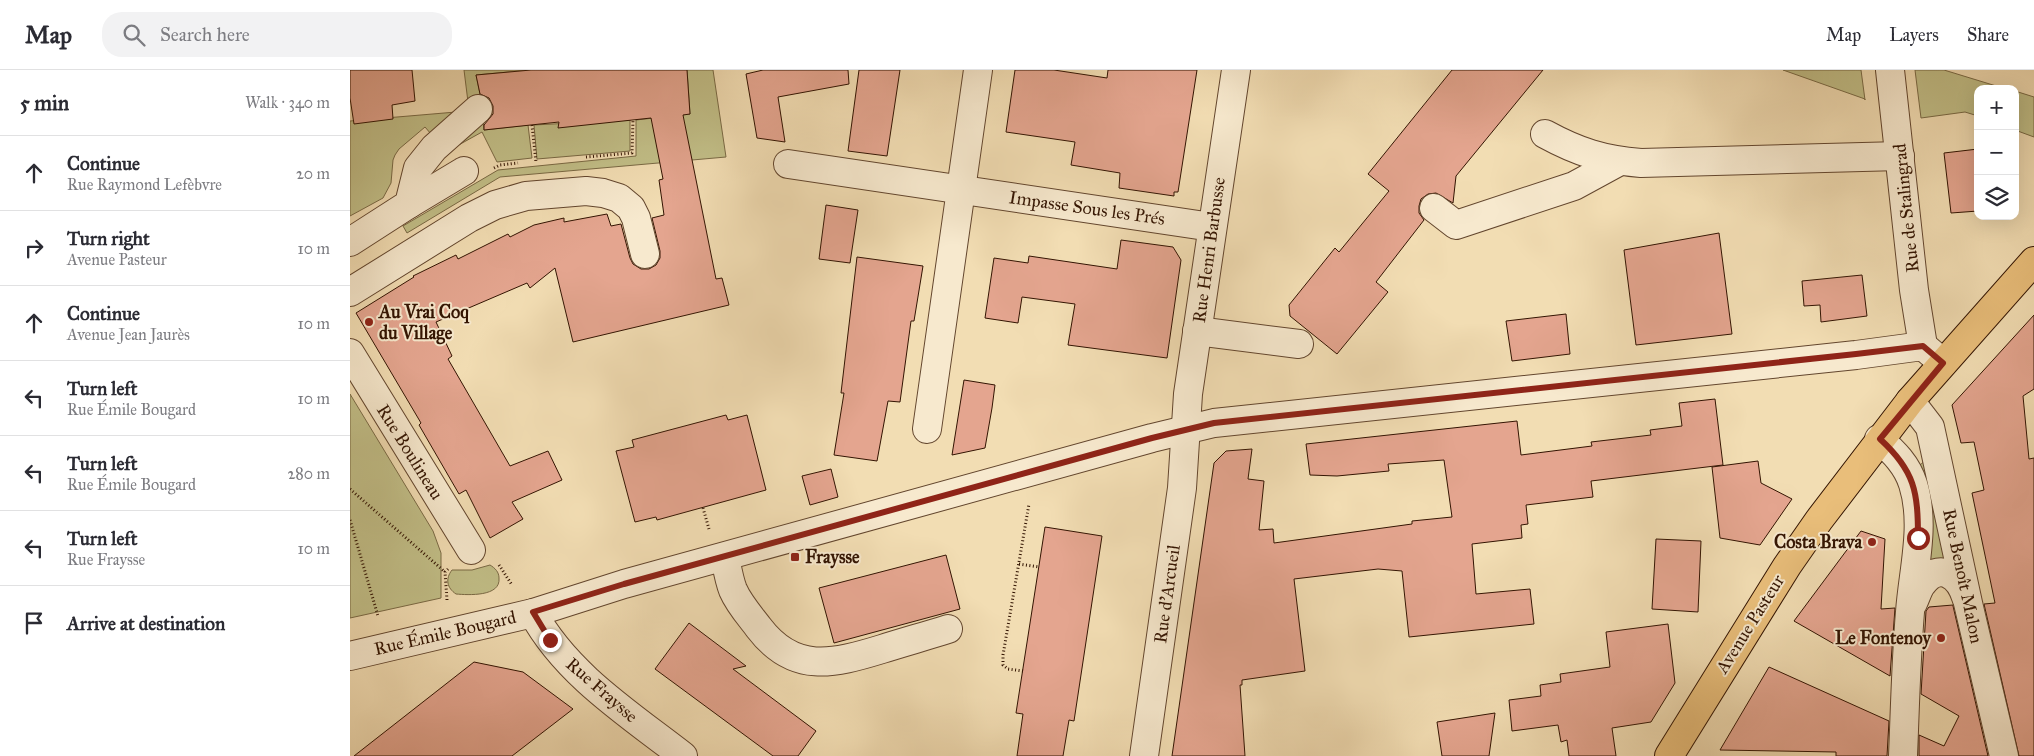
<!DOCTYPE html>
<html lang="en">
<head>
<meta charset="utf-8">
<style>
	body { margin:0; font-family:"IM FELL Great Primer",serif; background:#f2f2f3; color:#2b2b33 }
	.controls { position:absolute; right:15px; top:15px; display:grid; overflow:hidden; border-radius:10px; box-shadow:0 5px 20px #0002 }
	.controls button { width:45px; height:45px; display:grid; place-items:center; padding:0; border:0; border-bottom:1px solid #e1e1e2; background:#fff; color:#2b2b33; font:25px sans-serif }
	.stop { position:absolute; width:15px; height:15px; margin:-11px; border:4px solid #8f2418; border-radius:50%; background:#fff }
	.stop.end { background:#8f2418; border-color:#fff; box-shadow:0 1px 5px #0008 }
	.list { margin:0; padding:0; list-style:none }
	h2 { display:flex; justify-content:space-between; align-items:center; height:65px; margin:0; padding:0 20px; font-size:21px }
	h2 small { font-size:16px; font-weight:400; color:#7c7c81 }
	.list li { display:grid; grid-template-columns:32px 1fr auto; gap:15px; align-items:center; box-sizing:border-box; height:75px; padding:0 20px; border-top:1px solid #e1e1e2 }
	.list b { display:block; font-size:19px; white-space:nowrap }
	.list p { margin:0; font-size:16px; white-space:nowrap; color:#7c7c81 }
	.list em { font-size:16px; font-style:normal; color:#7c7c81 }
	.icon { flex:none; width:28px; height:28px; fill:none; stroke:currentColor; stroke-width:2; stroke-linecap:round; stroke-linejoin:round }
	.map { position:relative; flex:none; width:1684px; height:686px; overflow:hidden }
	header { display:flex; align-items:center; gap:30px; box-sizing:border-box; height:70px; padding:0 25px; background:#fff; border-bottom:1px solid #e1e1e2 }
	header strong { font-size:24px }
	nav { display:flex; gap:28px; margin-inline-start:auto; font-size:18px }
	.search { width:350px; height:45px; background:#f2f2f3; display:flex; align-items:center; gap:12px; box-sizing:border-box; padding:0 18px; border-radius:20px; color:#7c7c81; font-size:19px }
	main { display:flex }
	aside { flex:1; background:#fff }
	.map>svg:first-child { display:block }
	.green { fill:#c2bf88; stroke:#7a6a45 }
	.building { fill:#e4a58f; stroke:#331402 }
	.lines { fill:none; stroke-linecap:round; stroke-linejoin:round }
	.minor-casing { stroke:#63462e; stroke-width:30 }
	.major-casing { stroke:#331402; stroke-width:30 }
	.path { stroke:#331402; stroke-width:3; stroke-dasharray:1 2.5; stroke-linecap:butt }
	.minor { stroke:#f7e9ce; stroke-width:28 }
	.major { stroke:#e9be7a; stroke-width:28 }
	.route { stroke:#8f2418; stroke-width:6 }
	.poi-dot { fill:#8f2418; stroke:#f7e9ce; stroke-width:2 }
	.labels { text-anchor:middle; stroke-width:4; stroke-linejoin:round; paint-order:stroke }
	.street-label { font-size:18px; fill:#331402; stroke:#f7e9ce }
	.poi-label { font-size:18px; font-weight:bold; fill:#331402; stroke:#f7e9ce; text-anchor:start }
</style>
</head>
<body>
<header>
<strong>Map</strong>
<div class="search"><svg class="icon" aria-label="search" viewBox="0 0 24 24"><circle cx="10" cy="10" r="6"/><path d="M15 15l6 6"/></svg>Search here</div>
<nav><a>Map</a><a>Layers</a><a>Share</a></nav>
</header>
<main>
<aside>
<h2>5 min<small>Walk · 340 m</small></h2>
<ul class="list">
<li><svg class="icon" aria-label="ahead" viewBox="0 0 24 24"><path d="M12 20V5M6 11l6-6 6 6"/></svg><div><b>Continue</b><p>Rue Raymond Lefèbvre</p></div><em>20 m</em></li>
<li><svg class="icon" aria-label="right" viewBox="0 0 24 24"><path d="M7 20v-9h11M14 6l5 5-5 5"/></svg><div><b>Turn right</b><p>Avenue Pasteur</p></div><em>10 m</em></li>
<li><svg class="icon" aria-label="ahead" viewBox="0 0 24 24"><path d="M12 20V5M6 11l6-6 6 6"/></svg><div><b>Continue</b><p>Avenue Jean Jaurès</p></div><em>10 m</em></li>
<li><svg class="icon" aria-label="left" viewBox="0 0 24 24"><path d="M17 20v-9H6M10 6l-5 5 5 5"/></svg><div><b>Turn left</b><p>Rue Émile Bougard</p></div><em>10 m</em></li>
<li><svg class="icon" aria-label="left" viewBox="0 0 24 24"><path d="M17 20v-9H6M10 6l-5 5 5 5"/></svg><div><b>Turn left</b><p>Rue Émile Bougard</p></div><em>280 m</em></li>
<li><svg class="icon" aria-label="left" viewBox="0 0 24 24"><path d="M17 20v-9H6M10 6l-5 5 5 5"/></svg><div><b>Turn left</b><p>Rue Fraysse</p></div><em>10 m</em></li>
<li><svg class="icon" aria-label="arrive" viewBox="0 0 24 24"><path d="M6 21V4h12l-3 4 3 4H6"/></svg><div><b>Arrive at destination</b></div></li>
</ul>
</aside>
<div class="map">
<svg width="1684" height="686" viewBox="0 0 1684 686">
	<rect width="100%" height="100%" fill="#f2ddb3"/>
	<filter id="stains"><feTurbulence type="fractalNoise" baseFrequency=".004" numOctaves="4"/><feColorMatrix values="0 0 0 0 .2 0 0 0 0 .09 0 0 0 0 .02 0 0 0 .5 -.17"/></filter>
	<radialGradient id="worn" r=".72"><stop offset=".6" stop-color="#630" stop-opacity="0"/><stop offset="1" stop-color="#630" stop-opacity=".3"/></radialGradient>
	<!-- green -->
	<g class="green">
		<polygon points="114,0 180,0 126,5 130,24 118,32"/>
		<polygon points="337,0 363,0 376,87 150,107 57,163 53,156 148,100 286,86 286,50 340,44"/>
		<polygon points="1433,0 1511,0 1515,30 1515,29"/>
		<polygon points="1565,0 1594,0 1656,19 1628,19 1628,46 1615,42 1571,48"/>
		<polygon points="1665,21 1684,27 1684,67 1665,60"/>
		<polygon points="106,42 81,64 75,57 49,79 45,85 43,90 41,113 33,128 0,146 0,51"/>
		<polygon points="133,50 134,60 178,55 182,88 147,92 132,62 96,82"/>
		<polygon points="280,50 280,81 187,89 184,55"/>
		<polygon points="0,324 83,461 91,483 91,528 0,548"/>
		<polygon points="1580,386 1603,494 1575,496 1569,396"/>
		<path d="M140 495C145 498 149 502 149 508 151 527 118 525 106 524 97 518 95 509 102 500H122Z"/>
	</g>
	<!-- building -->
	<g class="building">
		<polygon points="0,0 62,0 65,31 42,35 43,49 4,54 0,28"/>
		<polygon points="181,0 337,0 340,44 333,45 366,209 372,208 379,235 223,272 205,198 180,218 177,213 86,252 102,286 98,289 160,396 198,381 212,410 162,432 173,449 140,468 116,420 109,424 69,355 71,353 6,243 64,207 63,206 106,185 108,189 158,164 160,167 184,155 214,148 214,152 257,144 261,156 271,154 280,188 283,194 291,199 299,199 306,195 310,188 310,181 302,148 314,145 309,110 313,109 301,48 208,58 209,52 134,60 134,55 143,44 143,36 139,28 130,24 126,5"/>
		<polygon points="413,0 498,0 499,14 428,27 435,72 407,68 396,4"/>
		<polygon points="509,0 550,0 537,86 498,81"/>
		<polygon points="665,0 704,0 757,8 758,0 847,0 828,122 824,122 824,126 769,118 770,103 721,95 725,72 656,62"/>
		<polygon points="1102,0 1193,0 1106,106 1103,133 1086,123 1078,124 1071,129 1069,136 1069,143 1074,150 1026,212 1038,222 987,284 940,246 939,235 985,178 989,182 1039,121 1018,104"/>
		<polygon points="1628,79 1628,141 1601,143 1594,83"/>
		<polygon points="476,135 508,140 500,193 469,189"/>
		<polygon points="1369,163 1382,264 1286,275 1274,180"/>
		<polygon points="771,170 823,177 831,190 817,288 718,275 725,234 672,227 668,253 635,248 644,188 678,193 679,186 767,199"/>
		<polygon points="507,187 573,196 564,251 561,251 550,332 538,331 527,391 484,385 494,323 491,323"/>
		<polygon points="1512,205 1517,246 1471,252 1470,235 1454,236 1452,211"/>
		<polygon points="1216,244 1220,284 1162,291 1156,251"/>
		<polygon points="1684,245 1684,319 1673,326 1679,389 1684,388 1684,686 1669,686 1634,534 1645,533 1622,423 1634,420 1624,372 1611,373 1602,335"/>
		<polygon points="614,310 645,315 642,338 635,378 602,385"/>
		<polygon points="1365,329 1373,395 1241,411 1243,427 1176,435 1178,454 1171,455 1172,468 1122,474 1126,524 1180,519 1184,554 1059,567 1052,501 1028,499 944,509 955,601 892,610 892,615 890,615 895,686 822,686 864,393 876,381 902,379 898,409 914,411 909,460 923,459 924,473 1062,454 1062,451 1102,447 1094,390 1038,394 1039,401 987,406 960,405 956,374 1167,351 1171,385 1242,376 1241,372 1301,365 1300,360 1332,356 1329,333"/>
		<polygon points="376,345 378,350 397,345 416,420 307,450 306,447 285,452 266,381 284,377 282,370"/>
		<polygon points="1408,391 1411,413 1442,429 1410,475 1370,468 1362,397"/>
		<polygon points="481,399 488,427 460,435 452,406"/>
		<polygon points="695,457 752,466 724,651 719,650 713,686 667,686 673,644 666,643"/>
		<polygon points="1511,461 1535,469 1531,539 1545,538 1540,606 1444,551"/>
		<polygon points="1306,469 1351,471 1348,542 1302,539"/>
		<polygon points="596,485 610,539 484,573 469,518"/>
		<polygon points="1603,535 1603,536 1638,686 1569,686 1569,665 1594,676 1609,646 1571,624 1576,541 1579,537"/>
		<polygon points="339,553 396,596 383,599 466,661 448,686 423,686 305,599"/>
		<polygon points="1318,554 1325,613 1301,652 1262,658 1266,686 1219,686 1217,670 1211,672 1208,655 1162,661 1159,630 1191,626 1190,615 1211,612 1210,604 1260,597 1256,562"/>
		<polygon points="124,592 173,602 223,639 162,686 4,686"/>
		<polygon points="1419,597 1539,651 1537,686 1486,686 1486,682 1370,680"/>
		<polygon points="1145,643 1139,686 1092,686 1087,652"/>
	</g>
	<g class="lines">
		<defs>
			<g id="minor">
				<polyline points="1540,0 1564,220 1573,276"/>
				<path d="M1195 64C1228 82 1253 90 1291 93L1550 86"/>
				<polyline points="438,94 862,157"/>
				<polyline points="59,134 114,101"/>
				<polyline points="1084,138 1106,155 1224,116 1270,91"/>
				<polyline points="0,172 59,134 68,98 84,78 128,39"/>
				<polyline points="0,222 119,148 145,135 176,126 236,121 253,123 269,128 281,138 286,148 295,184"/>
				<polyline points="847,261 949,274"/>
				<polyline points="0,283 121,480"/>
				<polyline points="1560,331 1580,357 1618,533 1654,686"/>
				<polyline points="577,359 628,0"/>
				<path d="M1529 369C1544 382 1557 395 1563 414 1576 455 1563 500 1560 542 1556 590 1555 638 1553 686"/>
				<path d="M375 487C377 497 379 510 383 520 389 534 400 546 409 558 444 604 483 594 532 579 554 572 576 566 598 559"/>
				<path d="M1563 533C1566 527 1568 519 1572 514 1589 491 1609 505 1616 527"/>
				<path d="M183 543C216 604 279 644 333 686"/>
				<polyline points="0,586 183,543 274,514 802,368 864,353 1506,285 1573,276 1593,293"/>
				<polyline points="794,686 832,418 838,324 886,0"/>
			</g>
			<polyline id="major" points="1319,686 1437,496 1469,450 1560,331 1684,191"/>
		</defs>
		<!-- minor casing -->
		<use href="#minor" class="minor-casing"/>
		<!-- major casing -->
		<use href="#major" class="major-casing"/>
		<!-- path -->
		<g class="path">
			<polyline points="182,55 186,92"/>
			<polyline points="236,87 282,83 283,50"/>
			<polyline points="144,98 150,95 168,93"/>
			<polyline points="0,419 95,502"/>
			<polyline points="353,438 359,459"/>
			<polyline points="0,450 28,546"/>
			<polyline points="669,494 689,497"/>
			<polyline points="149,495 162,515"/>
			<polyline points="97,530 95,502 98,499"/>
			<polyline points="673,601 658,599 653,595 653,585 679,434"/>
		</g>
		<!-- minor -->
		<use href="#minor" class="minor"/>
		<!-- major -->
		<use href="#major" class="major"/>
	</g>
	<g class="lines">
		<!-- route -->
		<path class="route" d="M200 570 183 542 274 514 802 368 864 353 1506 284 1573 276 1593 293 1530 369C1565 401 1568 422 1568 468"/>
	</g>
	<!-- markers -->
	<g class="poi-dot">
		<circle cx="19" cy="252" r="5"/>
		<circle cx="1522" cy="472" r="5"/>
		<rect x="440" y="482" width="10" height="10" rx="2.5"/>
		<circle cx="1591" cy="568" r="5"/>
	</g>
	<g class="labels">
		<!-- street labels -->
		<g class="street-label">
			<text transform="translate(737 138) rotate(8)" y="6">Impasse Sous les Prés</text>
			<text transform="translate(1556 138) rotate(-96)" y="6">Rue de Stalingrad</text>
			<text transform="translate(859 180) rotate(-82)" y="6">Rue Henri Barbusse</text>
			<text transform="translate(60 382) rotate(58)" y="6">Rue Boulineau</text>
			<text transform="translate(1613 506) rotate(78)" y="6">Rue Benoît Malon</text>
			<text transform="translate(817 524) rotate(-82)" y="6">Rue d'Arcueil</text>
			<text transform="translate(1400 554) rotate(-58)" y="6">Avenue Pasteur</text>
			<text transform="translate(95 563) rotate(-13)" y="6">Rue Émile Bougard</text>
			<text transform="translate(252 620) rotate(41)" y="6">Rue Fraysse</text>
		</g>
		<!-- poi labels -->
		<g class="poi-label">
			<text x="29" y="248">Au Vrai Coq<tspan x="29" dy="21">du Village</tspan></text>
			<text x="1512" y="478" text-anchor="end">Costa Brava</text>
			<text x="455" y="493">Fraysse</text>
			<text x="1581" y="574" text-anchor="end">Le Fontenoy</text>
		</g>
	</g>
	<rect width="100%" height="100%" filter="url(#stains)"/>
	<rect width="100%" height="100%" fill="url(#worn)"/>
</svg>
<div class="controls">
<button>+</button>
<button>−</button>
<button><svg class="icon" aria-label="layers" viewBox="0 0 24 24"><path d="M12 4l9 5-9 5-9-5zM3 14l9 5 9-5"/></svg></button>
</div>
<div class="stop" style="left:1568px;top:468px"></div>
<div class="stop end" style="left:200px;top:570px"></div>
</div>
</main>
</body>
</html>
